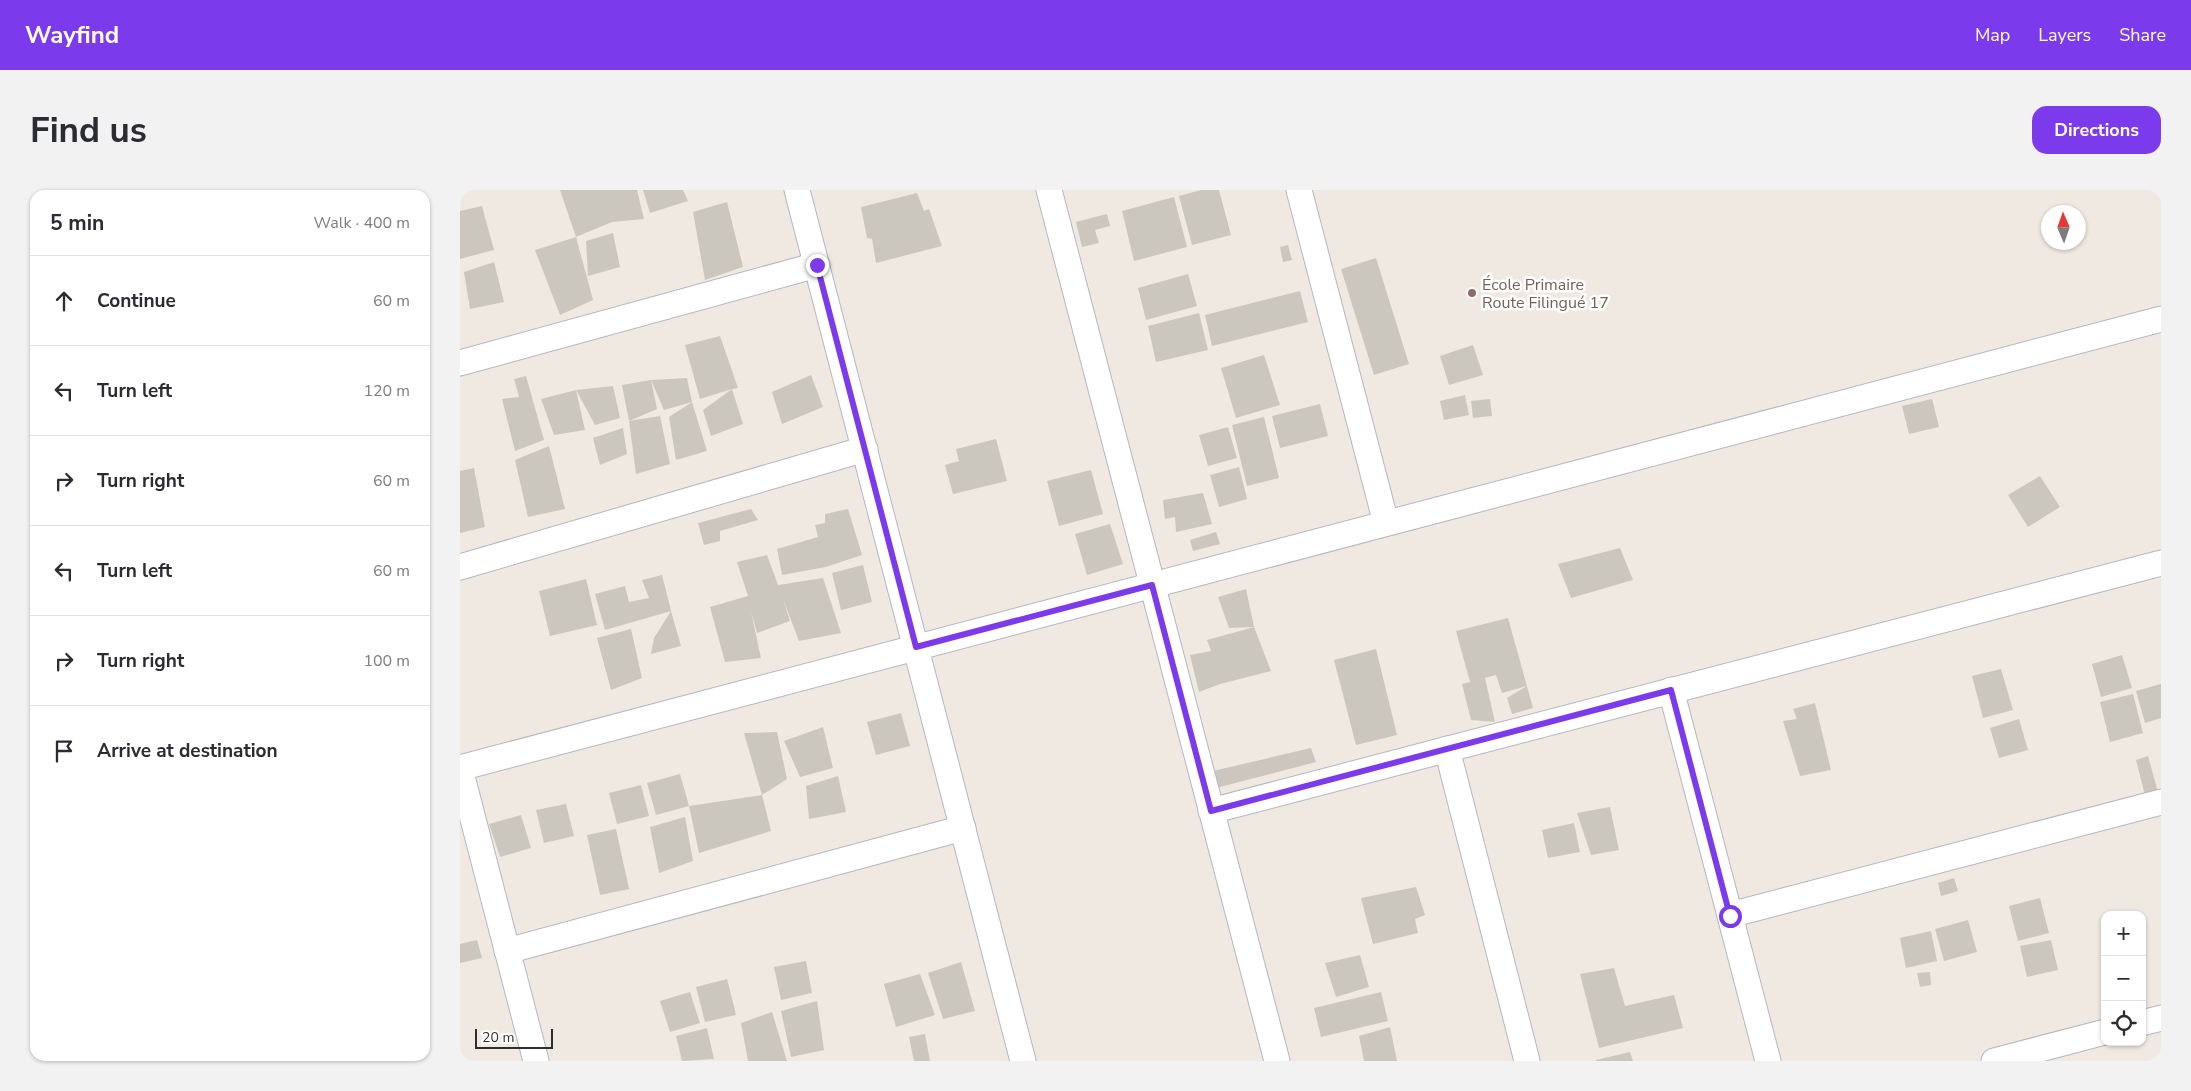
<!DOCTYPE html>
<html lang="en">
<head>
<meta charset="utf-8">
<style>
	body { margin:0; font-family:"Nunito Sans",sans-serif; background:#f2f2f3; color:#2b2b33 }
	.controls { position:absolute; right:15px; bottom:15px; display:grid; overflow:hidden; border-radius:10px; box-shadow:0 1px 4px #0004 }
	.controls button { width:45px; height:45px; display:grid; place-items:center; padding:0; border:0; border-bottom:1px solid #e1e1e2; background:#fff; color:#2b2b33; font:25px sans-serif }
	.compass { position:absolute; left:1581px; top:15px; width:45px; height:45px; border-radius:50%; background:#fff; box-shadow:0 1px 4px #0004; rotate:358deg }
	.scale { position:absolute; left:15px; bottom:12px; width:78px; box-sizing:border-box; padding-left:5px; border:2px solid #2e2e2e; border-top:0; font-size:14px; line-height:18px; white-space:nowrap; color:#2e2e2e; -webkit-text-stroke:4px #fff; paint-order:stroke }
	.stop { position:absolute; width:15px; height:15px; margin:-11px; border:4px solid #7c3aed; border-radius:50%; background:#fff }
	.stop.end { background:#7c3aed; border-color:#fff; box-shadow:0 1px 5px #0008 }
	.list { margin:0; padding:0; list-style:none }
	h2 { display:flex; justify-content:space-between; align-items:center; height:65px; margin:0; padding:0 20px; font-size:21px }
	h2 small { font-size:16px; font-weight:400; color:#7c7c81 }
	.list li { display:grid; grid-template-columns:32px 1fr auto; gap:15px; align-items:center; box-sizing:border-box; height:90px; padding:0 20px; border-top:1px solid #e1e1e2 }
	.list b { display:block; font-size:19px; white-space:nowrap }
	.list em { font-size:16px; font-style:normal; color:#7c7c81 }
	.icon { flex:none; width:28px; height:28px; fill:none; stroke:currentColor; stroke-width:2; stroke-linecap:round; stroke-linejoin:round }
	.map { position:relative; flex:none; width:1701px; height:871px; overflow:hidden; border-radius:15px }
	header { display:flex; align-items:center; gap:30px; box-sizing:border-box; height:70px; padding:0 25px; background:#7c3aed; color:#fff }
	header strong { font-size:24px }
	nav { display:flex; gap:28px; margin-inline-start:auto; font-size:18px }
	.intro { display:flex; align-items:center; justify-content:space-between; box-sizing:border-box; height:120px; padding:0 30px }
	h1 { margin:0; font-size:35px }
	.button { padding:12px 22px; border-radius:15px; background:#7c3aed; color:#fff; font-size:18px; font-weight:700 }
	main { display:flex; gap:30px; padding:0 30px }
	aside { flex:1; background:#fff; border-radius:15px; box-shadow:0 1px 4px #0004 }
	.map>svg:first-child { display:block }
	.building { fill:#cbc7bf }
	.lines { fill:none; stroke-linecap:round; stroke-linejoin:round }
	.street-casing { stroke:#b4b7c1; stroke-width:27 }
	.street { stroke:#fff; stroke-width:25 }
	.route { stroke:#7c3aed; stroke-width:6 }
	.education-dot { fill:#8d6e63; stroke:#fff; stroke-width:2 }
	.labels { text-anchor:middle; stroke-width:5; stroke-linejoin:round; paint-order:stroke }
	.education-label { font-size:16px; fill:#785e54; stroke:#fff; text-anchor:start }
</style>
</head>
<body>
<header>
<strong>Wayfind</strong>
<nav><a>Map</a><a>Layers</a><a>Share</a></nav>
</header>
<div class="intro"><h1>Find us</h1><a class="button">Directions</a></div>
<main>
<aside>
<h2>5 min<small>Walk · 400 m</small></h2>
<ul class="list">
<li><svg class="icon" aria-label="ahead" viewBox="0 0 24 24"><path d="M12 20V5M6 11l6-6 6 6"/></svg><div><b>Continue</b></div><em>60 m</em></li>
<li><svg class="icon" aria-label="left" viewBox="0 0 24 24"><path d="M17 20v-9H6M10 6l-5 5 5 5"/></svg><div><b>Turn left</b></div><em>120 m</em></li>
<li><svg class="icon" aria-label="right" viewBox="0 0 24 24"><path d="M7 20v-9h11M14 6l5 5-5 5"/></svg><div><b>Turn right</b></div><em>60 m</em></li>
<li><svg class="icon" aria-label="left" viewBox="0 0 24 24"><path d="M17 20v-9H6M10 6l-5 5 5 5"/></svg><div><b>Turn left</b></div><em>60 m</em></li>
<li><svg class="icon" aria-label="right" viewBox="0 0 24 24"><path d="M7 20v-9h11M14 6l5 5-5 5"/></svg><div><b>Turn right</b></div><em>100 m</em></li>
<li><svg class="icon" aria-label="arrive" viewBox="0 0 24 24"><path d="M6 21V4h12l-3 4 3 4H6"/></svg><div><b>Arrive at destination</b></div></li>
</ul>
</aside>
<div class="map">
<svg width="1701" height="871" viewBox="0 0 1701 871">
	<rect width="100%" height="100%" fill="#efe9e1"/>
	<!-- building -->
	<g class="building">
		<polygon points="100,0 177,0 184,29 152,32 116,47"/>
		<polygon points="183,0 223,0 228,11 190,23"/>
		<polygon points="741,0 759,0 771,45 732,55 719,6"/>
		<polygon points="457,3 464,21 469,19 482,56 416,73 412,49 407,48 401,17"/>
		<polygon points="714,7 727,57 674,71 662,21"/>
		<polygon points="267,12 283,77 245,90 233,22"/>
		<polygon points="22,16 34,60 0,69 0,21"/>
		<polygon points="647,24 650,36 635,40 639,53 622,57 616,32"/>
		<polygon points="153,43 160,77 128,86 126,51"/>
		<polygon points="116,47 133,110 100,125 75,60"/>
		<polygon points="828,55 832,70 823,72 820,57"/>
		<polygon points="916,68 949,174 914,185 881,79"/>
		<polygon points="34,72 44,112 10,119 4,82"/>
		<polygon points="728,84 737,116 686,130 678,98"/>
		<polygon points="840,101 848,132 752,156 745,125"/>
		<polygon points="739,123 748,160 696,172 688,136"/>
		<polygon points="260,146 278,198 272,199 283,234 251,246 243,220 272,199 240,209 225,155"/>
		<polygon points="1013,155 1023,185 989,195 980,166"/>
		<polygon points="804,165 820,215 776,228 761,178"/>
		<polygon points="351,185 363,217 322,234 312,202"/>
		<polygon points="66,186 84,250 55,261 42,209 59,207 54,189"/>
		<polygon points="227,188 232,212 247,261 216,270 209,227 232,212 204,220 191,190 197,219 169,231 162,195 191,190"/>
		<polygon points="153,196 160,228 135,235 116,200"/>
		<polygon points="116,200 125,240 94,245 81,209"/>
		<polygon points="1005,205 1009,225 984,230 980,211"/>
		<polygon points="1030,209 1032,226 1013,228 1011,211"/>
		<polygon points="1472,209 1479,237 1449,244 1442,216"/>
		<polygon points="860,214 868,246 820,258 812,226"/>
		<polygon points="200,226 210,274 176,284 169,231"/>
		<polygon points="804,227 819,288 787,296 772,235"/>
		<polygon points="768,237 777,268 748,276 739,245"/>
		<polygon points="163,238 167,264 140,275 133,248"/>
		<polygon points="536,249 547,291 493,304 485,275 499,271 496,259"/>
		<polygon points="89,256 105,319 68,327 55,270"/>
		<polygon points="779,277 787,309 759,317 750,285"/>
		<polygon points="14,278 25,337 0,343 0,281"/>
		<polygon points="631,280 643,324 599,336 587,291"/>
		<polygon points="1580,286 1600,317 1568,337 1548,305"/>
		<polygon points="743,303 752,334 716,342 715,327 705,329 703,310"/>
		<polygon points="291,319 298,330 260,341 260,351 244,355 238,333"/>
		<polygon points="388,319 402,365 366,377 322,385 317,359 358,347 355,335 365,333 365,324"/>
		<polygon points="650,334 663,374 627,385 615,344"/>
		<polygon points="756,342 760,354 733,361 730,350"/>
		<polygon points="1160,358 1173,390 1111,408 1098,374"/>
		<polygon points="307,365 318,395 363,388 381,443 339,451 323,409 330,431 297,443 291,421 301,468 265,472 250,417 288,406 277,372"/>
		<polygon points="403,375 412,412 381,420 372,383"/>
		<polygon points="202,385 211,421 145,440 135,404 165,396 169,412 189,408 182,390"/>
		<polygon points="126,389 137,435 90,446 79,401"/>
		<polygon points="786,399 794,437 769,438 758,407"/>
		<polygon points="211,421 221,456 191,464 194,448"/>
		<polygon points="1048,428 1073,518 1052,524 1047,508 1067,496 1042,503 1036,485 1025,488 1035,532 1011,530 1002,494 1010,492 996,441"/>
		<polygon points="794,437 811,481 760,494 739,502 730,465 751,461 747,450"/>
		<polygon points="171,439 182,488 151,500 137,448"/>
		<polygon points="916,459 937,545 896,555 874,470"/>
		<polygon points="1662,465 1672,498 1641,507 1632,474"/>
		<polygon points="1541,479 1553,520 1523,528 1512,486"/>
		<polygon points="1701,494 1701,528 1685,533 1676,501"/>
		<polygon points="1673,504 1683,543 1650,552 1640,512"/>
		<polygon points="1355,513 1371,580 1340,586 1323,531 1337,529 1333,519"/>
		<polygon points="441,523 450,556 416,565 407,532"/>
		<polygon points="1559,529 1568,560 1539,568 1530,538"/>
		<polygon points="363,537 373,578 340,587 324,551"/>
		<polygon points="317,542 327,589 302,605 284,543"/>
		<polygon points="851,558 856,572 756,598 753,581"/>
		<polygon points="1688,566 1698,602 1685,605 1676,570"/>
		<polygon points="220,584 229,616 196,625 187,593"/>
		<polygon points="378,586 386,622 349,629 346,596"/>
		<polygon points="181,595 189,626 157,634 149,603"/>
		<polygon points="302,605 311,641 239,663 229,616"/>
		<polygon points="106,614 114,646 84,653 76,620"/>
		<polygon points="1150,617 1159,660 1131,665 1117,623"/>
		<polygon points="61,625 71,658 40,667 29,634"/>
		<polygon points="225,627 233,671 199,683 190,637"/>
		<polygon points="1114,633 1120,662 1088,668 1082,640"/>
		<polygon points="156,639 169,699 140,705 127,645"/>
		<polygon points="1494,688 1498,701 1481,706 1478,693"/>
		<polygon points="956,697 965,725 955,729 958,743 913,754 901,708"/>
		<polygon points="1580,708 1589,743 1558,751 1549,716"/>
		<polygon points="1508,730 1517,762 1484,771 1475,739"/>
		<polygon points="1471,741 1477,771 1446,778 1440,748"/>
		<polygon points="17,750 22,768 0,773 0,754"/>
		<polygon points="1591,750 1598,780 1567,787 1560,756"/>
		<polygon points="900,765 909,797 876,807 865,773"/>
		<polygon points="346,771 352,803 321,810 314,777"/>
		<polygon points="501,772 515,821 483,829 468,783"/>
		<polygon points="1154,778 1165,816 1214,805 1223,838 1139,858 1120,784"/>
		<polygon points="1470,782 1471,795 1460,797 1457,783"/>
		<polygon points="460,784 475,825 436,837 424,794"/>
		<polygon points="267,789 276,825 245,832 236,797"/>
		<polygon points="230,802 240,833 210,842 200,811"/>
		<polygon points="921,802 928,831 861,847 854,818"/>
		<polygon points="357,811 364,860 331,867 321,821"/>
		<polygon points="312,822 327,871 288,871 281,833"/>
		<polygon points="930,837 937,871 904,871 899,846"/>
		<polygon points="247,838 254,869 222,871 216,846"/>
		<polygon points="465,844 470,871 454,871 449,847"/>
		<polygon points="1170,862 1173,871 1136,871 1136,870"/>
	</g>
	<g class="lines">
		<defs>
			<g id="street">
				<polyline points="337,0 563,871"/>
				<polyline points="589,0 817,871"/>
				<polyline points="839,0 926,333"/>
				<polyline points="0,173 357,75"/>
				<polyline points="0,377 405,259"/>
				<polyline points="1211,500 1308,871"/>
				<polyline points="987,559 1067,871"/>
				<polyline points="0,578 1701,129"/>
				<polyline points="0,579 76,871"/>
				<polyline points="751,621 1701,373"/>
				<polyline points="1270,725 1701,612"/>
				<polyline points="47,761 503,638"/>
				<polyline points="1682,833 1701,828"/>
				<polyline points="1534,871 1645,842"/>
			</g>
		</defs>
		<!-- street casing -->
		<use href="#street" class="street-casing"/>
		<!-- street -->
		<use href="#street" class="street"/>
	</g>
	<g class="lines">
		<!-- route -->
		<polyline class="route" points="357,75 456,457 692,395 751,621 1211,500 1270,726"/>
	</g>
	<!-- markers -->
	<circle class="education-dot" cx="1012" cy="103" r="5"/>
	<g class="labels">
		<!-- education labels -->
		<g class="education-label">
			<text x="1022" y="100">École Primaire<tspan x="1022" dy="18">Route Filingué 17</tspan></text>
		</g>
	</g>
</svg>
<div class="controls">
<button>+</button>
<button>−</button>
<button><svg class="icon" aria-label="locate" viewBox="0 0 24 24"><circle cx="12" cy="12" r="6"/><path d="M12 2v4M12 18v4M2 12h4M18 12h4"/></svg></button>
</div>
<svg class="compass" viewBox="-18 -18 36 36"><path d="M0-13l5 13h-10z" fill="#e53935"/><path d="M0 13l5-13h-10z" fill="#7c7c81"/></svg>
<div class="scale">20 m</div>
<div class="stop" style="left:1270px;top:726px"></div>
<div class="stop end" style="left:357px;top:75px"></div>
</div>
</main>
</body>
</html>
